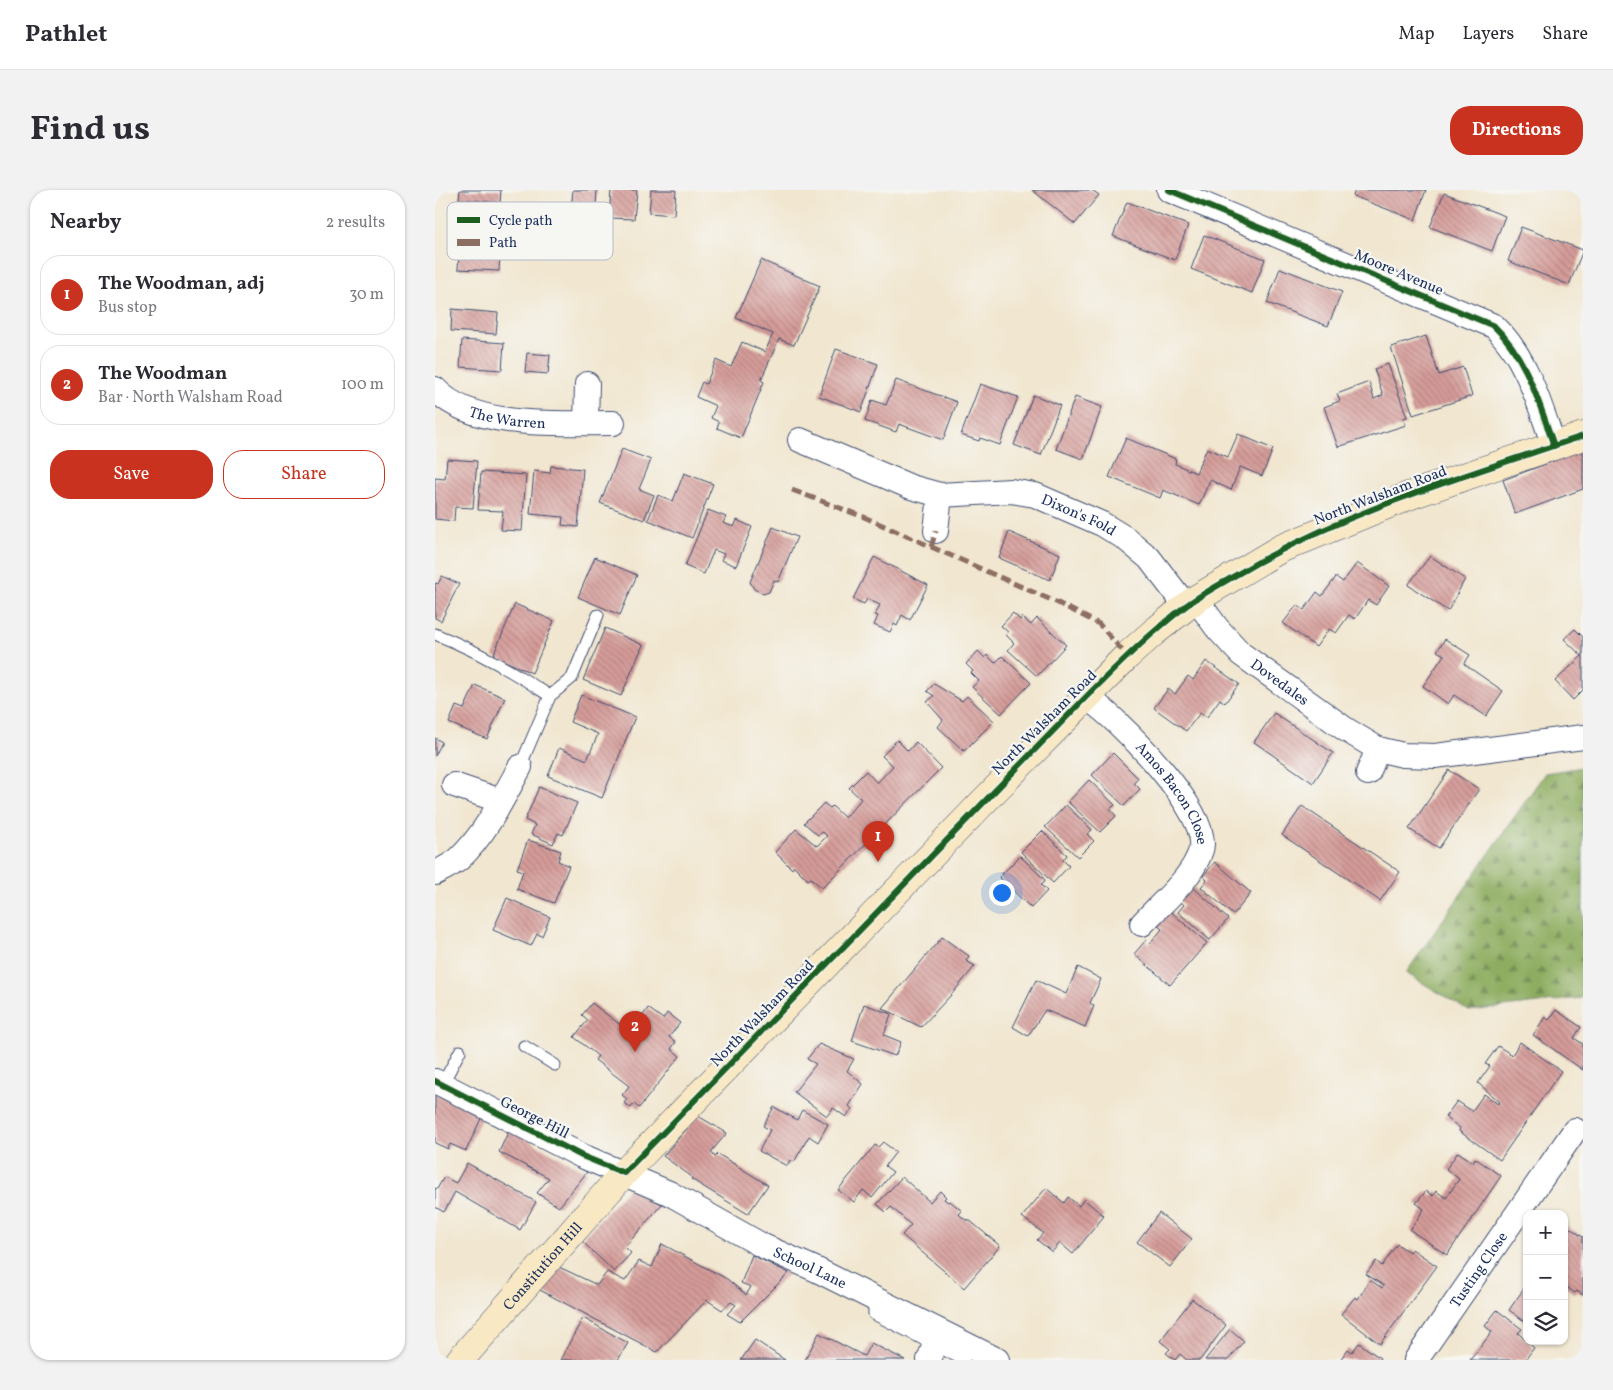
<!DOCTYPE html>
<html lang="en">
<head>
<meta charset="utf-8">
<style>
	body { margin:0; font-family:Vollkorn,serif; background:#f2f2f3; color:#2b2b33 }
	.controls { position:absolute; right:15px; bottom:15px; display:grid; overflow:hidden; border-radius:10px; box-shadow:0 1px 4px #0004 }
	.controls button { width:45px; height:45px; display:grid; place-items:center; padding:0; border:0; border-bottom:1px solid #e1e1e2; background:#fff; color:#2b2b33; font:25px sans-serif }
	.you { position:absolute; left:566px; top:702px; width:18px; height:18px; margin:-12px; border:4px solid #fff; border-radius:50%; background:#1a73e8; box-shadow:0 0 0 8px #1a73e833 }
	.badge { display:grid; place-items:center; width:32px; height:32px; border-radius:50%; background:#c8321e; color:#fff; font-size:16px; font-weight:700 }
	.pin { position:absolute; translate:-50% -41px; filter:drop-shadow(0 1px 2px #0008) }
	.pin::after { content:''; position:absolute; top:26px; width:18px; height:15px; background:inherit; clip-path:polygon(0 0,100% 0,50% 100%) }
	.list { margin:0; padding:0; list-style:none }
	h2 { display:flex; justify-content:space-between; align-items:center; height:65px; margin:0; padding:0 20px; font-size:21px }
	h2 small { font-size:16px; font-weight:400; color:#7c7c81 }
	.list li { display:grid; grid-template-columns:32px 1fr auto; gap:15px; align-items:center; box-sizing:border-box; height:80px; margin:0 10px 10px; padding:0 10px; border:1px solid #e1e1e2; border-radius:20px }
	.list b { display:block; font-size:19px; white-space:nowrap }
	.list p { margin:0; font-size:16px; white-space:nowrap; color:#7c7c81 }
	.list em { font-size:16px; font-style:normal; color:#7c7c81 }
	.actions { display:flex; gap:10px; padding:15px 20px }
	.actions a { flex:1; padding:11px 0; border:1px solid #c8321e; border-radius:20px; text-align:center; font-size:18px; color:#c8321e }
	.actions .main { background:#c8321e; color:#fff }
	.icon { flex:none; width:28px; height:28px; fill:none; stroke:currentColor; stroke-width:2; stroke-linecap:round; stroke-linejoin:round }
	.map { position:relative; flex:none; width:1148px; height:1170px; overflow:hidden; border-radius:20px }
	header { display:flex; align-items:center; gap:30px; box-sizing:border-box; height:70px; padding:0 25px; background:#fff; border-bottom:1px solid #e1e1e2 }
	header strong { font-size:24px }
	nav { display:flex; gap:28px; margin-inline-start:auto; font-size:18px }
	.intro { display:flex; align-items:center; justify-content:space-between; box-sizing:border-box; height:120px; padding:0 30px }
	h1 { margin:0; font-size:35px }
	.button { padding:12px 22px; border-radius:20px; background:#c8321e; color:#fff; font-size:18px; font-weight:700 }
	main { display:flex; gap:30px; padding:0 30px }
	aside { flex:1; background:#fff; border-radius:20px; box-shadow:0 1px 4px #0004 }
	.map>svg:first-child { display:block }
	.forest { fill:url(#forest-firs); stroke:#546e60 }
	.building { fill:url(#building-back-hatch) }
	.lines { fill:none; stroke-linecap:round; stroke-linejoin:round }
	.service-casing { stroke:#3b4a6f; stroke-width:13 }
	.minor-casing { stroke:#3b4a6f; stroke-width:26 }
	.secondary-casing { stroke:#3b4a6f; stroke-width:29 }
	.service { stroke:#fff; stroke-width:11 }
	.minor { stroke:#fff; stroke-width:24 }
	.secondary { stroke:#f8e8c3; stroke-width:28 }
	.quiet { stroke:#8d6e63; stroke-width:5; stroke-dasharray:10 5; stroke-linecap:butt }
	.cycleway-casing { stroke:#f6f6f2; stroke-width:9 }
	.cycleway { stroke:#1b5e20; stroke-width:6 }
	.labels { text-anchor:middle; stroke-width:4.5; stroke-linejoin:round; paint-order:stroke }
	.street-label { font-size:15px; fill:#1b2f5e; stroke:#f6f6f2 }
	.key { fill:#f6f6f2; stroke:#b4bac6; stroke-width:1 }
	.key-label { font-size:14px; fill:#1b2f5e }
</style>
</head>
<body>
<header>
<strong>Pathlet</strong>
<nav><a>Map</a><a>Layers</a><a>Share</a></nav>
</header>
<div class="intro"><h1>Find us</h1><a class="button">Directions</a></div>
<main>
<aside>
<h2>Nearby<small>2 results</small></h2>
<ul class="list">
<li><span class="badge">1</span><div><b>The Woodman, adj</b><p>Bus stop</p></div><em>30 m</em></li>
<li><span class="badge">2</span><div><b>The Woodman</b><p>Bar · North Walsham Road</p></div><em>100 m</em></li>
</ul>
<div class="actions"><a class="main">Save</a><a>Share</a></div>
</aside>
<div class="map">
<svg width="1148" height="1170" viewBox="0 0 1148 1170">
	<defs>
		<pattern id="forest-firs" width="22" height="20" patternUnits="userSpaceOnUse" patternTransform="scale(1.25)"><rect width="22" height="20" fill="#8ead61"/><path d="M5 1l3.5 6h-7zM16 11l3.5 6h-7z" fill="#738d53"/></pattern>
		<pattern id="building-back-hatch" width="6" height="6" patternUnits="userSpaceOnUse" patternTransform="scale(1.25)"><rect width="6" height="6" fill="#d69c99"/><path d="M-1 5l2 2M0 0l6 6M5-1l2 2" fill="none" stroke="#ad8080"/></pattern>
	</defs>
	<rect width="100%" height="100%" fill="#f6f6f2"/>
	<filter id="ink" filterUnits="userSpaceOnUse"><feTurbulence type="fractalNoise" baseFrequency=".02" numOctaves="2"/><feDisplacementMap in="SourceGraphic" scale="10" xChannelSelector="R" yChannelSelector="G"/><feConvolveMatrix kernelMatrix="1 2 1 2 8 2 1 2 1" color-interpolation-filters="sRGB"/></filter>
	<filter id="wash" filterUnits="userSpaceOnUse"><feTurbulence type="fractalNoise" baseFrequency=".0096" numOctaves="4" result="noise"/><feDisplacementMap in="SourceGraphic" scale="20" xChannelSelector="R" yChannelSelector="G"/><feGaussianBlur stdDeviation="1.12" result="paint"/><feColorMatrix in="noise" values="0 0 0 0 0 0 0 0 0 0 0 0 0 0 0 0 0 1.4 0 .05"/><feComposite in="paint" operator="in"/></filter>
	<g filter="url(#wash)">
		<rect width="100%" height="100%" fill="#f1e6cf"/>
		<!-- forest -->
		<polygon class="forest" points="1148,577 1148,806 1146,808 1034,821 971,783 1110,583"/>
		<g id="blocks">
			<!-- building -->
			<g class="building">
				<polygon points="25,0 66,0 65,13 24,9"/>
				<polygon points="138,0 162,0 160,32 135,30"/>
				<polygon points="176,0 202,0 199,29 174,28"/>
				<polygon points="216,0 241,0 239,25 214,23"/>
				<polygon points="597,0 657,0 664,5 640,34"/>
				<polygon points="920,0 991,0 980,30 918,6"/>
				<polygon points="1009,3 1070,26 1057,61 995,37"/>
				<polygon points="692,12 753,35 740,70 678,46"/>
				<polygon points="1086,37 1148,60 1134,95 1073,71"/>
				<polygon points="769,45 830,69 817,103 756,79"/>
				<polygon points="25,48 66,51 64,81 23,79"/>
				<polygon points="326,70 385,96 359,155 344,149 326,190 329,192 306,248 282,238 284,232 276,228 281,216 261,207 267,192 271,194 281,170 296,177 307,152 330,162 338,144 301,128"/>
				<polygon points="845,78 907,102 893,136 832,113"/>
				<polygon points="17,119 63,123 61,144 16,141"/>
				<polygon points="991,146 1004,185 1028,177 1037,206 978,225 956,157"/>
				<polygon points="27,150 69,153 67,180 25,177"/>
				<polygon points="401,159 443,174 426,222 384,206"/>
				<polygon points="92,163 115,165 113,184 90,182"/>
				<polygon points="953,174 972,227 968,228 971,235 903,257 889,217 905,211 902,204 934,192 939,209 948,205 939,179"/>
				<polygon points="461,190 522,212 508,250 464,234 461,242 430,231 437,210 451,215"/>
				<polygon points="545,194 583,207 565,255 545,248 544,251 526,245"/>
				<polygon points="598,205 625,215 606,265 579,255"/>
				<polygon points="640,207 667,217 648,269 621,259"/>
				<polygon points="803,244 838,259 827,286 805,277 796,300 775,290 764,315 728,300 725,308 674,287 691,248 741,269 740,274 761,283 772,258 793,267"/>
				<polygon points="187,259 216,270 204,299 219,305 209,330 165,313"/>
				<polygon points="1148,260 1148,299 1080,324 1068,290"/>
				<polygon points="12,269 42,271 38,318 20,317 19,331 0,329 0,288 10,289"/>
				<polygon points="116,276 148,279 143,337 127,335 128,327 95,324 99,281 115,283"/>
				<polygon points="46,282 91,285 87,341 66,340 68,321 43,320"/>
				<polygon points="249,283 278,294 257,348 213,330 223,305 238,311"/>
				<polygon points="273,320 291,327 288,333 299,337 302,330 317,337 301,376 286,370 289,364 279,360 269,384 250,376"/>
				<polygon points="338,337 362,347 343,392 339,390 334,402 328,404 319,399 315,392"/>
				<polygon points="574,342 625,364 615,390 564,368"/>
				<polygon points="995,366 1030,389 1013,421 973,395"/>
				<polygon points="160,367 202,385 185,425 143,407"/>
				<polygon points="439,367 493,395 475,430 467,425 462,436 459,434 455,442 439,435 443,426 440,425 445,415 432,409 429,414 418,409"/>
				<polygon points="922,373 954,396 941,415 933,410 920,429 914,425 901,443 894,439 881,457 848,433 862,415 869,420 882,402 887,406 901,387 908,392"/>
				<polygon points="7,386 24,394 6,431 0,428 0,393 3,394"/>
				<polygon points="80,414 119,431 97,483 58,466"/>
				<polygon points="578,423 585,430 587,427 596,435 602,428 631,455 602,486 573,460 579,453 571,445 573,442 566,436"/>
				<polygon points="170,438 208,455 186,506 148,490"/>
				<polygon points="1140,439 1148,447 1148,500 1138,510 1120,491 1147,466 1129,449"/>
				<polygon points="1010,449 1035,465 1029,474 1068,501 1051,526 1019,505 1013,514 988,496 1009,465 1002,461"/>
				<polygon points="543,461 550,468 552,465 560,473 567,466 596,493 566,524 537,497 544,491 536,483 538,481 531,474"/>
				<polygon points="771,471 804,494 790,513 785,509 772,527 765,523 751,541 719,518 733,499 740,504 753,486 758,490"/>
				<polygon points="499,494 527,511 532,506 559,531 529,561 503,537 508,530 492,512 499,506 492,501"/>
				<polygon points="40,495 70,508 52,549 14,533 21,516 29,519"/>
				<polygon points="146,505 200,527 167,608 113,586 124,558 152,570 163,544 135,532"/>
				<polygon points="839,523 898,563 878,593 819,552"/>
				<polygon points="0,548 7,552 0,566"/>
				<polygon points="462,550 473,561 481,552 506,578 387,698 376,688 373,690 359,676 357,679 340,662 361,639 382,656 392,646 388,642 383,645 369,633 389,613 395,618 397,616 410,628 426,609 414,598 431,581 442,593 458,576 447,566"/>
				<polygon points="678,563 703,588 699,593 705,599 689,616 657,585"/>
				<polygon points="1014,580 1044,599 1004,658 974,639"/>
				<polygon points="654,590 680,615 675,619 681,626 665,642 633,612"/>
				<polygon points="104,597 142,613 128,645 123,643 118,654 96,644 100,635 90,630"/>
				<polygon points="631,615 657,640 652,644 659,651 643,667 610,637"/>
				<polygon points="867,616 965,682 945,711 847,645"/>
				<polygon points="607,641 632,665 628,670 634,676 618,693 586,662"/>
				<polygon points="93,650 126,661 123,671 134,676 119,713 82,699 88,681 82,679"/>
				<polygon points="585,666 610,690 606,695 612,701 596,718 564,687"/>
				<polygon points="780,672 816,703 798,725 766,697 772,690 768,686"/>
				<polygon points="758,697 793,729 775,750 743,722 749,715 745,711"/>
				<polygon points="72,708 115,727 107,746 102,744 96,756 58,740"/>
				<polygon points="735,721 772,753 735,795 699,764 711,750 715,754 727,739 723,736"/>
				<polygon points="507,747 534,766 531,771 540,776 517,804 486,837 447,818"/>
				<polygon points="643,777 666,789 655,813 659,816 650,837 610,820 593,846 578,837 601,790 631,804"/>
				<polygon points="157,813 188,837 195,828 197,830 203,823 207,827 213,818 228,829 232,823 245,833 234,847 241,852 236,859 245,866 204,918 199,914 196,918 189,913 192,909 187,905 194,896 160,870 163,866 139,847 153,830 147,825"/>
				<polygon points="429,814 456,824 449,845 466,852 460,866 417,851"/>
				<polygon points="1121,820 1146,837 1139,848 1148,854 1148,880 1098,845 1110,827 1114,830"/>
				<polygon points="1085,852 1126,881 1065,970 1024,941 1025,938 1010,927 1022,911 1037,921 1049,904 1063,914 1065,912 1043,893 1055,876 1050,874 1063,856 1077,865"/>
				<polygon points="384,854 419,869 412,881 428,894 414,916 417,919 411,927 398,918 392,926 359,902 381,874 372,869"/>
				<polygon points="0,900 49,922 31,961 15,954 13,959 0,953"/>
				<polygon points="339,917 362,930 367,920 393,934 383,952 374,946 359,972 355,970 352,976 324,961 335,940 328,936"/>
				<polygon points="263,926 292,943 276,962 280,967 283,964 333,995 313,1024 256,989 257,987 228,966"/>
				<polygon points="75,938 98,953 152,982 124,1017 102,1003 114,988 64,962"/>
				<polygon points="448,952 461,962 450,976 458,982 437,1008 428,1000 419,1012 403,1000 440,955 443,957"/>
				<polygon points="1023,962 1038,972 1040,968 1066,986 1012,1065 975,1040 989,1019 981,1013 991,1001 998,1006 1001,1001 1011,1008 1024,989 1011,979"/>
				<polygon points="32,973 101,1012 85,1040 20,1002 9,1022 0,1017 0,998 2,999 9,987 21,993"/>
				<polygon points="467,987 495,1012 505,1001 511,1007 509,1009 513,1012 515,1011 527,1021 524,1024 527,1027 532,1031 533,1029 565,1056 529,1098 467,1045 476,1035 456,1017 451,1022 442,1014"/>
				<polygon points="195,997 227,1014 190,1057 196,1063 179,1082 146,1050"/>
				<polygon points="611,998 629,1013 633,1007 644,1016 649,1009 669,1026 638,1064 625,1053 617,1062 602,1050 608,1043 587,1027"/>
				<polygon points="724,1023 757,1049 735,1077 702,1052"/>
				<polygon points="1129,1034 1148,1047 1148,1105 1142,1101 1140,1103 1132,1097 1129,1100"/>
				<polygon points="227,1054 292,1089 311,1105 316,1097 306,1093 317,1065 354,1083 305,1132 292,1124 301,1115 296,1112 287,1120 272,1110 222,1162 103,1099 122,1076 162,1095 172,1082 190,1091 204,1071 217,1077"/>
				<polygon points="962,1054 974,1062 977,1059 1002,1076 945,1154 906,1124 920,1107 923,1109 935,1090 947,1098 949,1096 931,1084 941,1071 947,1076"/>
				<polygon points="1092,1094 1092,1133 1074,1120"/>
				<polygon points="757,1109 791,1135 765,1170 752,1170 745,1164 740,1170 731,1163 735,1159 725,1151"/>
				<polygon points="1062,1120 1087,1139 1083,1143 1099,1158 1090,1170 1035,1170 1057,1142 1050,1136"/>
				<polygon points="148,1128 193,1153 183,1170 125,1170"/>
				<polygon points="795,1139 809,1151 793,1170 770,1170"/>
				<polygon points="384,1143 429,1166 436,1153 470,1170 370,1170"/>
				<polygon points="320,1150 350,1170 306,1170"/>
				<polygon points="924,1153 945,1168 944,1170 905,1170 913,1159 917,1162"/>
			</g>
		</g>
	</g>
	<g filter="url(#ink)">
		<use href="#blocks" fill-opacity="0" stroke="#3b4a6f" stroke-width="1"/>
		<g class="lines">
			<defs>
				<g id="service">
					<path d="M0 444C41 460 79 482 115 506"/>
					<polyline points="85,577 115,506 137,488 163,425"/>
					<polyline points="89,856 120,875"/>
					<polyline points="7,895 25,861"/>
					<polyline points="439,1108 439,1124 529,1170"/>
				</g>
				<g id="minor">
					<path d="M734 0 1059 136C1092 167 1104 214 1119 256"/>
					<path id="s1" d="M0 199C38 240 127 233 178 233"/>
					<polyline points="151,233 152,194"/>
					<path id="s2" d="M365 250 476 297 505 305 576 301 600 305 667 334 690 348 714 368 751 416"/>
					<polyline points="501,341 505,305"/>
					<path id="s3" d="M761 409 782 438 806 464 910 539 943 559 968 565 1000 566 1148 547"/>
					<path id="s4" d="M651 507C681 526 778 624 766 660 757 689 727 712 707 734"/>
					<polyline points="933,583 943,559"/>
					<polyline points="19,595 66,611"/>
					<path d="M0 683C8 679 17 675 24 669 50 645 68 608 85 577"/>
					<path id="s5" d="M0 891 147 966 234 1003 328 1056 382 1080 562 1170"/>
					<polyline points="494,1170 500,1154"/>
					<path id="s6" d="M981 1170 1140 940"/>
				</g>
				<g id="secondary">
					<path id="s7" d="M25 1170 189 983 552 608 692 466 719 442 761 409 845 359 976 305 1148 246"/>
				</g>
			</defs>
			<!-- service casing -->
			<use href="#service" class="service-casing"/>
			<!-- minor casing -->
			<use href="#minor" class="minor-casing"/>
			<!-- secondary casing -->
			<use href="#secondary" class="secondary-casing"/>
			<!-- service -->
			<use href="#service" class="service"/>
			<!-- minor -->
			<use href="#minor" class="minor"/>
			<!-- secondary -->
			<use href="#secondary" class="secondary"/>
			<!-- quiet -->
			<g class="quiet">
				<polyline points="357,300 429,327 623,413 664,434 692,466"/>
				<polyline points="496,357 501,341"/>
			</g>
			<defs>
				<g id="cycleway">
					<path d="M734 0 1059 136C1092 167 1104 214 1119 256"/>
					<path d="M0 891 147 966 189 983 651 507C683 475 715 443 752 415 767 404 784 395 801 385 908 321 1030 286 1148 246"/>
				</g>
			</defs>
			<!-- cycleway casing -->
			<use href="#cycleway" class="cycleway-casing"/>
			<!-- cycleway -->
			<use href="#cycleway" class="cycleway"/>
		</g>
	</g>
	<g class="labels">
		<!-- street labels -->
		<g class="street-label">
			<text transform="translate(964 82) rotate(23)" y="5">Moore Avenue</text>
			<text dy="5" stroke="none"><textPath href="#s1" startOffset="80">The Warren</textPath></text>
			<text transform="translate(945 305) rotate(-21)" y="5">North Walsham Road</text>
			<text dy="5" stroke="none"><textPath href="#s2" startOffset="294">Dixon's Fold</textPath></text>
			<text dy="5" stroke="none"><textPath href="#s3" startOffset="119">Dovedales</textPath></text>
			<text transform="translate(609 532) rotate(-45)" y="5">North Walsham Road</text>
			<text dy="5" stroke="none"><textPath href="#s4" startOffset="131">Amos Bacon Close</textPath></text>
			<text transform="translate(327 823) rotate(-46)" y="5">North Walsham Road</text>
			<text transform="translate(100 927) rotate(27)" y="5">George Hill</text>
			<text dy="5" stroke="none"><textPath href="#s7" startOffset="125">Constitution Hill</textPath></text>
			<text dy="5" stroke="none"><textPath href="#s5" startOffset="419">School Lane</textPath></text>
			<text dy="5" stroke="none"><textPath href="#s6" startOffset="110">Tusting Close</textPath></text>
		</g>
	</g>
	<!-- legend -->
	<rect x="12" y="12" width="166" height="58" rx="8" class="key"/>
	<rect x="22" y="27" width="23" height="6" fill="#1b5e20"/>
	<rect x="22" y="49" width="23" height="7" fill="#8d6e63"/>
	<g class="key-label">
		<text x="54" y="35">Cycle path</text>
		<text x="54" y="57">Path</text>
	</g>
</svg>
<div class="controls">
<button>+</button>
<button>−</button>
<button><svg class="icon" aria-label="layers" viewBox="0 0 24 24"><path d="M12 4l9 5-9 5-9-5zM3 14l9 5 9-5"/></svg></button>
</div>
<div class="you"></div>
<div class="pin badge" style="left:443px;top:672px">1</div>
<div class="pin badge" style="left:200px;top:862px">2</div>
</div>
</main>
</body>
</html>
